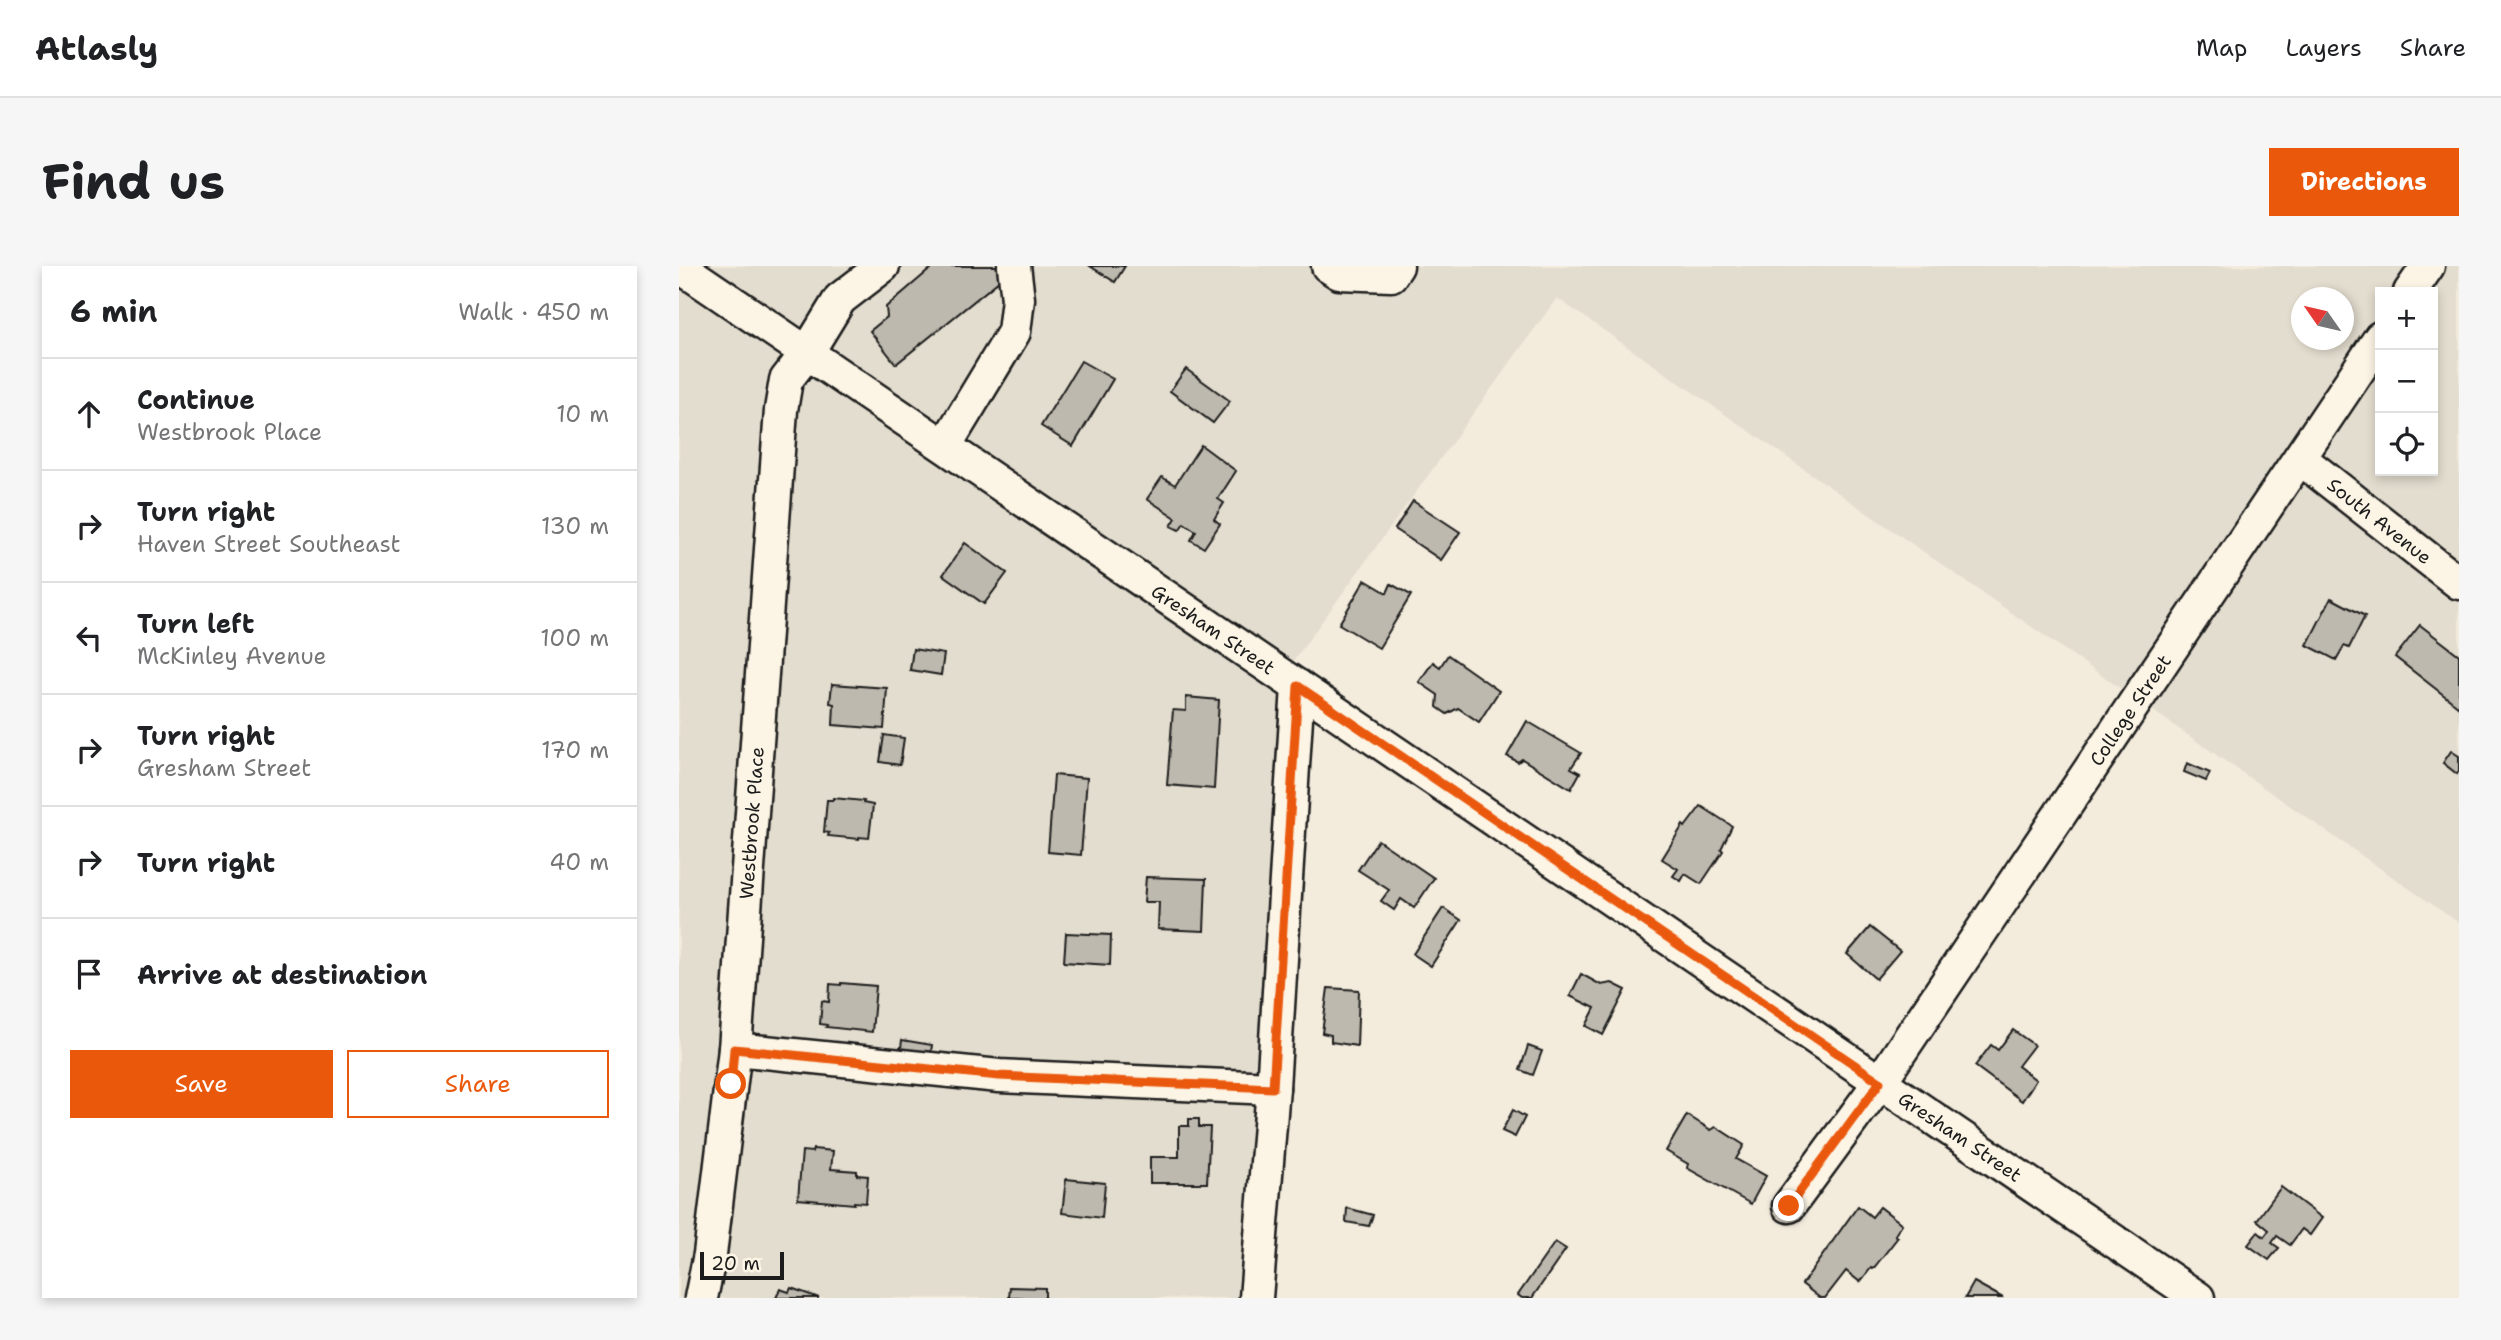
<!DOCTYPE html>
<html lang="en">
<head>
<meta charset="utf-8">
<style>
	body { margin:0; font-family:"Shantell Sans",sans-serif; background:#f6f6f6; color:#202124 }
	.controls { position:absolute; right:21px; top:21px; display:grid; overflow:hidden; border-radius:0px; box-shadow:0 4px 10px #0003 }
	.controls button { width:63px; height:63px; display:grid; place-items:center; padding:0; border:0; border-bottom:2px solid #e0e0e0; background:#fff; color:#202124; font:35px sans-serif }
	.compass { position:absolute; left:1612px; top:21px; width:63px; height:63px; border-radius:50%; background:#fff; box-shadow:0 4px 10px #0003; rotate:304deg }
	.scale { position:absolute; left:21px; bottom:18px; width:84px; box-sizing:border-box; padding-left:7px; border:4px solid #1c1c1c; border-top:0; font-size:19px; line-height:24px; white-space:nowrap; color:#1c1c1c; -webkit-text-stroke:5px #fcf5e5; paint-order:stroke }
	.stop { position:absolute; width:21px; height:21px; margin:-16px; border:5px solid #ea580c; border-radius:50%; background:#fff }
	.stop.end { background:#ea580c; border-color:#fff; box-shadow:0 2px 7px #0008 }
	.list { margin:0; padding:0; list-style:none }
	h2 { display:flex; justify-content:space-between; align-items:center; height:91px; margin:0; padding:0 28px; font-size:30px }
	h2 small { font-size:23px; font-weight:400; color:#757577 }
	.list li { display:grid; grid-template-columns:46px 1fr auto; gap:21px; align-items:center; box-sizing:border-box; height:112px; padding:0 28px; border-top:2px solid #e0e0e0 }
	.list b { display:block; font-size:26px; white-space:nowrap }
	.list p { margin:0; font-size:23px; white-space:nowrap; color:#757577 }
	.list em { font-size:23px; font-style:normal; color:#757577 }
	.actions { display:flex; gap:14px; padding:21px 28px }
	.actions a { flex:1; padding:16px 0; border:2px solid #ea580c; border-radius:0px; text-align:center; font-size:24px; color:#ea580c }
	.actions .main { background:#ea580c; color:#fff }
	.icon { flex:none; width:38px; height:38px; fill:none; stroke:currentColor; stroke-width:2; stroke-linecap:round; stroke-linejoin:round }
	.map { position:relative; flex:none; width:1780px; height:1032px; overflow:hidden; border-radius:0px }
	header { display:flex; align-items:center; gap:42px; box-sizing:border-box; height:98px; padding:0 35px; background:#fff; border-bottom:2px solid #e0e0e0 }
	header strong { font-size:33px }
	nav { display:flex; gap:38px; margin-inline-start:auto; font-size:24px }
	.intro { display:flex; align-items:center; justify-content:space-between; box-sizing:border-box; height:168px; padding:0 42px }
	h1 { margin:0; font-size:49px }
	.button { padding:18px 32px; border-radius:0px; background:#ea580c; color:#fff; font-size:24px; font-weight:700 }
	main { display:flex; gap:42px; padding:0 42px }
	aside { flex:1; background:#fff; border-radius:0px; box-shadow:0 4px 10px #0003 }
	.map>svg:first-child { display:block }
	.built { fill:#e3ddcf; fill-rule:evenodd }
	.building { fill:#beb9ae; stroke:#1c1c1c; stroke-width:2 }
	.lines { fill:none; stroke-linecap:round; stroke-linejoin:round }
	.minor-casing { stroke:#1c1c1c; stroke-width:37 }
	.minor { stroke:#fcf5e5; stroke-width:32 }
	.route { stroke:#ea580c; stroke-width:9 }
	.labels { text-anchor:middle; stroke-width:7; stroke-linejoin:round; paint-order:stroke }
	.street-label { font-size:19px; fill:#1c1c1c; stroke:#fcf5e5 }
</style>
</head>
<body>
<header>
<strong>Atlasly</strong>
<nav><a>Map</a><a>Layers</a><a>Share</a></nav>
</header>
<div class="intro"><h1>Find us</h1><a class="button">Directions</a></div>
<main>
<aside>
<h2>6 min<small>Walk · 450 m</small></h2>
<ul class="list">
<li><svg class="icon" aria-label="ahead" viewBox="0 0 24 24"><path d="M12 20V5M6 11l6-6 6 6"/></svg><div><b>Continue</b><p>Westbrook Place</p></div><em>10 m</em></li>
<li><svg class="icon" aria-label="right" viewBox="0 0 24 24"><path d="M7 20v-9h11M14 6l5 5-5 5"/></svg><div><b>Turn right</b><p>Haven Street Southeast</p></div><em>130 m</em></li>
<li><svg class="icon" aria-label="left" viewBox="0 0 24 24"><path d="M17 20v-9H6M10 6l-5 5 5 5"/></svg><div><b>Turn left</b><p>McKinley Avenue</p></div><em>100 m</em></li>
<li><svg class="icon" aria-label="right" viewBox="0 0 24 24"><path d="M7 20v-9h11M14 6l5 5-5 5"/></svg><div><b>Turn right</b><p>Gresham Street</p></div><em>170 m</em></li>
<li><svg class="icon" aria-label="right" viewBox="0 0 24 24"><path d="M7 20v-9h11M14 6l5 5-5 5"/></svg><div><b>Turn right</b></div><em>40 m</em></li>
<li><svg class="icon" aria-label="arrive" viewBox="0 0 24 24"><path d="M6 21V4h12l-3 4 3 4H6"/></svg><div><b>Arrive at destination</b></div></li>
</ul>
<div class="actions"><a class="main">Save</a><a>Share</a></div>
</aside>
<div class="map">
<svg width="1780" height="1032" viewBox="0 0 1780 1032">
	<rect width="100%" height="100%" fill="#f3ecdd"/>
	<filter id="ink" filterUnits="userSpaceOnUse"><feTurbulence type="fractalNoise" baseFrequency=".0143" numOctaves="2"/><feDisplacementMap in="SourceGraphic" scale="14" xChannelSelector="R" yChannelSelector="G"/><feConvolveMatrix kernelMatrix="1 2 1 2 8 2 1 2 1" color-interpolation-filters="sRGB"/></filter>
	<g filter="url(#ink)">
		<!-- built -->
		<path class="built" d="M0 0H1780V657L878 32 607 405 577 1032H0ZM1701 26H1754V205H1701ZM1622 32H1664V74H1622Z"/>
		<!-- building -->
		<g class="building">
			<polygon points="255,0 326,0 331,6 217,98 191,65 208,51 207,41"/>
			<polygon points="411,0 446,0 436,16"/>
			<polygon points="402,95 434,113 394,180 362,160"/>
			<polygon points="507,103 551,135 534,157 491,125"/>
			<polygon points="522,179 557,205 539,233 545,237 535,253 541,258 525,282 512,274 517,265 505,257 500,264 492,260 497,252 468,233 483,211 496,219"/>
			<polygon points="734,235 781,266 762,294 716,263"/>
			<polygon points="286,277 328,307 305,338 264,309"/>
			<polygon points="686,314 708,327 712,318 732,329 700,382 660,358"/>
			<polygon points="1652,332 1686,350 1670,382 1665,380 1657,394 1628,379"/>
			<polygon points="1741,359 1780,389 1780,441 1716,391"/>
			<polygon points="234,383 265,388 262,409 231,404"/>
			<polygon points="769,389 820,425 800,456 779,442 768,448 758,441 759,429 740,416 754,396 761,401"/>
			<polygon points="153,418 208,422 205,463 154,459 155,438 151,437"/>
			<polygon points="507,431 540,434 535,523 488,519 494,444 507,445"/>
			<polygon points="848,455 902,487 892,502 901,507 892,523 843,493 839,496 828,490"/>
			<polygon points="205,469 225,472 221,499 201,496"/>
			<polygon points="1772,485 1780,490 1780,505 1778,508 1764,497"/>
			<polygon points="1508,497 1531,507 1527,515 1505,506"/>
			<polygon points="375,509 408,512 402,589 369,586"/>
			<polygon points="154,532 185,535 184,537 194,539 190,572 180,571 180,573 149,570 150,567 145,566 148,534 154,534"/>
			<polygon points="1022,540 1053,560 1042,583 1044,585 1022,618 1006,608 1002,615 994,610 999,603 983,593 1004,559 1006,561"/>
			<polygon points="699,574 755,612 735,642 722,633 715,644 702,635 710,624 679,604"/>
			<polygon points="467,611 527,613 525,665 479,663 480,636 465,636"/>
			<polygon points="764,642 782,654 752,700 734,688"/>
			<polygon points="1191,661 1221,685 1197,713 1168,688"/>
			<polygon points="387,667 432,669 431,699 385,696"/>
			<polygon points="902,708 922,719 933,717 947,724 924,769 907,760 916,742 891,730"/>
			<polygon points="162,717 197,720 193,766 147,761 148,759 141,758 143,735 150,736 151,718 162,719"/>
			<polygon points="649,722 680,724 678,780 652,776 652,769 643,767"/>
			<polygon points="1334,764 1355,779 1339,800 1357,814 1343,835 1296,800 1312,779 1319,784"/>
			<polygon points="223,774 253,779 251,794 221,790"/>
			<polygon points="849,780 863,785 854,809 841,804"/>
			<polygon points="834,844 846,851 836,871 823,865"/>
			<polygon points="1008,849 1032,864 1037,861 1065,879 1057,893 1087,910 1072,938 1008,902 1009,898 987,885"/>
			<polygon points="510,853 520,853 520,861 531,861 528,917 471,917 471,891 500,891 500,860 510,860"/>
			<polygon points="134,883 154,885 152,903 178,905 178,909 189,910 187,937 175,936 175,938 119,933 123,885 133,886"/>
			<polygon points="387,913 426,917 423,952 383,947"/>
			<polygon points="1602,921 1643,952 1631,969 1623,963 1611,979 1598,970 1593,977 1600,982 1590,994 1569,979 1579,966 1585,971 1590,964 1578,954"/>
			<polygon points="1179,940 1193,951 1201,941 1223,958 1216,969 1219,971 1194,1003 1192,1002 1181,1016 1167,1005 1146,1032 1141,1032 1123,1018"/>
			<polygon points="668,942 694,949 690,960 667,956"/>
			<polygon points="876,976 887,983 853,1032 843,1032 839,1029"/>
			<polygon points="1295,1016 1324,1032 1286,1032"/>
			<polygon points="331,1021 366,1022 366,1032 330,1032"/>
			<polygon points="112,1022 140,1032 97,1032 101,1023 110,1026"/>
		</g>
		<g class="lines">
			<defs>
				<g id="minor">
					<path id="s1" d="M0 0 1519 1032"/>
					<polyline points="649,0 660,7 712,9 718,0"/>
					<polyline points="1731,26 1749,0"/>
					<polyline points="266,180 335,66 339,33 335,0"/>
					<path id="s2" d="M1622 193 1780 317"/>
					<polyline points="56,783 320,810 594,822"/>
					<path id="s3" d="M1110 940 1201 816 1701 72"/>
					<path id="s4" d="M22 1032 31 988 56 783 102 144 107 114 128 87 161 33 204 0"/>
					<polyline points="577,1032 594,822 619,420"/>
				</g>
			</defs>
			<!-- minor casing -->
			<use href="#minor" class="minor-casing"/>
			<!-- minor -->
			<use href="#minor" class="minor"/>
		</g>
	</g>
	<g class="lines" filter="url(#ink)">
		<!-- route -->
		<polyline class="route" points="52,818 55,783 320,810 594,822 619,420 1201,816 1110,940"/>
	</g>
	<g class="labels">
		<!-- street labels -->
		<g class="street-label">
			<text dy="7" stroke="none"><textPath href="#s2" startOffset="100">South Avenue</textPath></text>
			<text dy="7" stroke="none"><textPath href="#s1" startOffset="646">Gresham Street</textPath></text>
			<text dy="7" stroke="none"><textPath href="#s3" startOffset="602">College Street</textPath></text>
			<text dy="7" stroke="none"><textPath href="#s4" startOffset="478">Westbrook Place</textPath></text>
			<text dy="7" stroke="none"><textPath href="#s1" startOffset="1549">Gresham Street</textPath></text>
		</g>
	</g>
</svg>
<div class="controls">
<button>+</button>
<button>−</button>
<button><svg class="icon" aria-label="locate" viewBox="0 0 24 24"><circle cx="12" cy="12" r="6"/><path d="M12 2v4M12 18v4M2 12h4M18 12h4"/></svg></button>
</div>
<svg class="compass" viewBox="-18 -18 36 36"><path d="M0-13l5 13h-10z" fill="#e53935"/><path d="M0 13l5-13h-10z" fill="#757577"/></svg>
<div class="scale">20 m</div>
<div class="stop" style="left:52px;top:818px"></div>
<div class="stop end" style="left:1110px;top:940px"></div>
</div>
</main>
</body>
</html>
